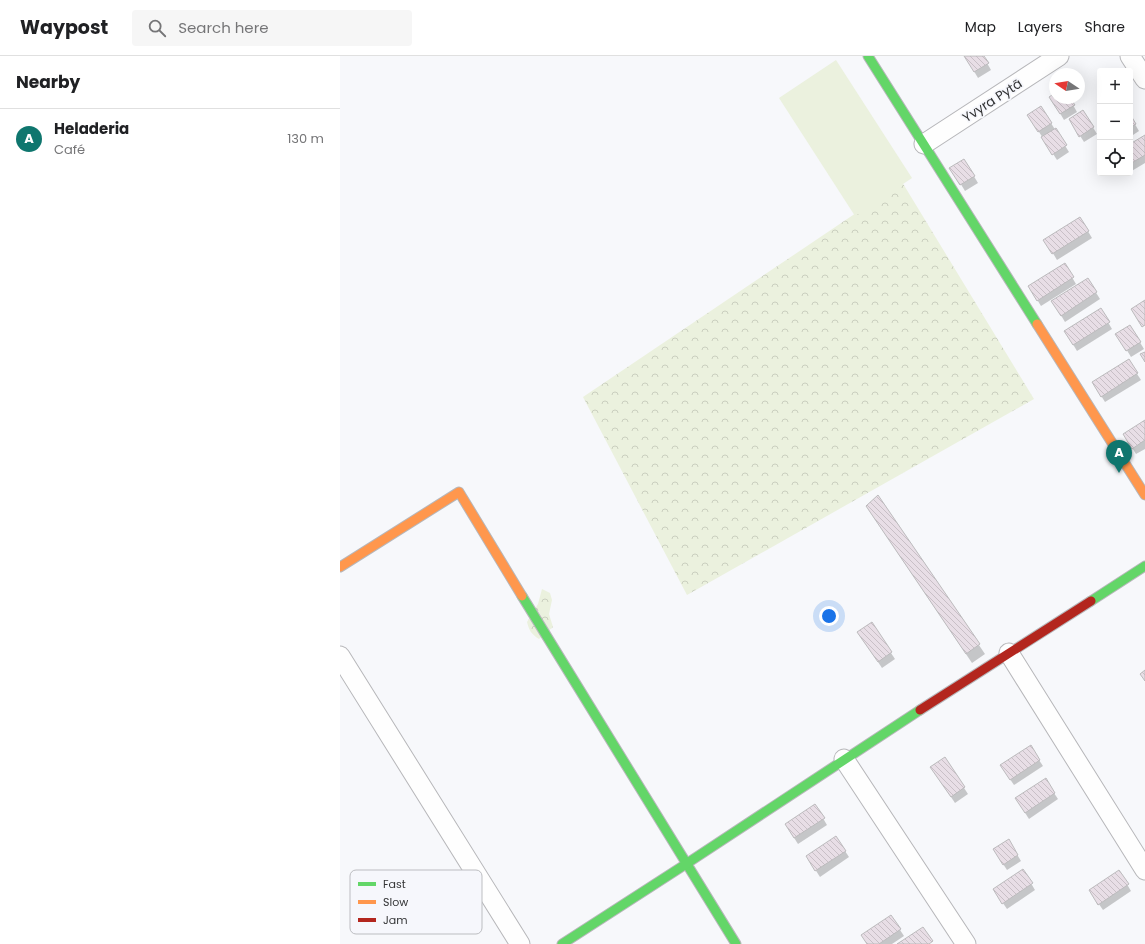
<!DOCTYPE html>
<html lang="en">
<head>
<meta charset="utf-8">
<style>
	body { margin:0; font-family:Poppins,sans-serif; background:#f6f6f6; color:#202124 }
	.controls { position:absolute; right:12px; top:12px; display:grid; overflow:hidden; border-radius:4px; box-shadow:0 4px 16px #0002 }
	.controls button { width:36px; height:36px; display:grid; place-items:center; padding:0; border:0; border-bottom:1px solid #e0e0e0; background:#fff; color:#202124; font:20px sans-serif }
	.compass { position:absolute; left:709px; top:12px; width:36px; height:36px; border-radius:50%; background:#fff; box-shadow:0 4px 16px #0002; rotate:282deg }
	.you { position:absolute; left:489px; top:560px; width:14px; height:14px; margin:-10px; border:3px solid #fff; border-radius:50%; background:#1a73e8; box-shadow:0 0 0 6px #1a73e833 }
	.badge { display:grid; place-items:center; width:26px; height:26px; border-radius:50%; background:#0f766e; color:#fff; font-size:13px; font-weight:700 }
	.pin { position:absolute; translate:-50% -33px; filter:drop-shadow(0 1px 2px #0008) }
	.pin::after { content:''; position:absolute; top:21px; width:14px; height:12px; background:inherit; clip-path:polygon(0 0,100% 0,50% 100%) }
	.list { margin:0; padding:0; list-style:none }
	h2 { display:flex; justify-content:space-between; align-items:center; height:52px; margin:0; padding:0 16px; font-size:17px }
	h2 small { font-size:13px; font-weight:400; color:#757577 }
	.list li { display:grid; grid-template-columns:26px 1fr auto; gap:12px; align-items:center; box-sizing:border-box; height:60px; padding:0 16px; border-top:1px solid #e0e0e0 }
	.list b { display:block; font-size:15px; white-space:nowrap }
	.list p { margin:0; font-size:13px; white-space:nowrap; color:#757577 }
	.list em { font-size:13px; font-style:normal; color:#757577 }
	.icon { flex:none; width:22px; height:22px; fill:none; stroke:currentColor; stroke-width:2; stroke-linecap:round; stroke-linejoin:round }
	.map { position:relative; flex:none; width:805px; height:888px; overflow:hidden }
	header { display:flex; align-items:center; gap:24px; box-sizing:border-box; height:56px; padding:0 20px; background:#fff; border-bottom:1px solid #e0e0e0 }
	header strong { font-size:19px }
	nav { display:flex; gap:22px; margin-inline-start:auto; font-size:14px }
	.search { width:280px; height:36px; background:#f6f6f6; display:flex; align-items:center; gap:10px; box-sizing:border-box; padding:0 14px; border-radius:4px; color:#757577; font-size:15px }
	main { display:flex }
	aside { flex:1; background:#fff }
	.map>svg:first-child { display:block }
	.forest { fill:url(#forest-crowns) }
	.pitch { fill:#ebf1de }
	.shadow { fill:#0003 }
	.building { fill:url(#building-back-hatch); stroke:#bcbbbd }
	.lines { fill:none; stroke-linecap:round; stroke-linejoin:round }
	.street-casing { stroke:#b7b7ba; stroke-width:21 }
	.fast-casing { stroke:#b7b7ba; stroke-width:11 }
	.slow-casing { stroke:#b7b7ba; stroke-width:11 }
	.jam-casing { stroke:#b7b7ba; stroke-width:11 }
	.street { stroke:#fefefe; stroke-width:19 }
	.fast { stroke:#63d668; stroke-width:9 }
	.slow { stroke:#ff974d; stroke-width:9 }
	.jam { stroke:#b3261e; stroke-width:9 }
	.labels { text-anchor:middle; stroke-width:3.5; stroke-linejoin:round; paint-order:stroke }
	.street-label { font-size:13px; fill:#343536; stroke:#f6f7fc }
	.key { fill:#f6f7fc; stroke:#bcbdc1; stroke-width:1 }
	.key-label { font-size:11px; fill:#343536 }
</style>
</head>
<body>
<header>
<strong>Waypost</strong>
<div class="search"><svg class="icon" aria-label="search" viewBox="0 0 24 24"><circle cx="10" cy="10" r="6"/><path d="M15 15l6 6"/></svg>Search here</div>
<nav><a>Map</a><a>Layers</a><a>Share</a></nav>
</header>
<main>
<aside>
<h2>Nearby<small></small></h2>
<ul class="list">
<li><span class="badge">A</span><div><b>Heladeria</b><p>Café</p></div><em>130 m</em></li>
</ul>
</aside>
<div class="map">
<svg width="805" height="888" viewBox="0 0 805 888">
	<defs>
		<pattern id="forest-crowns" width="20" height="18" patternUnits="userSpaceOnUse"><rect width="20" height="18" fill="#ebf1de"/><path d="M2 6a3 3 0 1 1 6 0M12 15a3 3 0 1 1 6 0" fill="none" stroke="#cacfbf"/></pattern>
		<pattern id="building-back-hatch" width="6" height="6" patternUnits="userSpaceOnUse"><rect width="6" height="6" fill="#e8dee6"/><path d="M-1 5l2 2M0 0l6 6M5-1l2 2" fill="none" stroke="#c8bfc6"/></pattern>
	</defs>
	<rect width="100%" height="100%" fill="#f7f8fb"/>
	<!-- forest -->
	<g class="forest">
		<polygon points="562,126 694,343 347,539 243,341"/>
		<path d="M202 533 210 537 212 544 209 558 213 571 199 583C191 578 189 574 187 566L198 548Z"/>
	</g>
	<!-- pitch -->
	<polygon class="pitch" points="496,4 572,122 515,160 439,42"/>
	<!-- shadow -->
	<g class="shadow">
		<polygon points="625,0 643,0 651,14 638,22"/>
		<polygon points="715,38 715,42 729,42 737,56 724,64 714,47"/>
		<polygon points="701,51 729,96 717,104 692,65"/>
		<polygon points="743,55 757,78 744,86 730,64"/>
		<polygon points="790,60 799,75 790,81"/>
		<polygon points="805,80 805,107 790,116 790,89"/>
		<polygon points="624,104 638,127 625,135 611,112"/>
		<polygon points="740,162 752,182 717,204 705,184"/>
		<polygon points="724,208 736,228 701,250 693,237"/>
		<polygon points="748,224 760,243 725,266 713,246"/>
		<polygon points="760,253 772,273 737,295 725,275"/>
		<polygon points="790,270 804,293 791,301 777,278"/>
		<polygon points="788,304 801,324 765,346 753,327"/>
		<polygon points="805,365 805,393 796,398 784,379"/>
		<polygon points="538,440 645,598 632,607 533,460"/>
		<polygon points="531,567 555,603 542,612 522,582"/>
		<polygon points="605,703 628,738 615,747 595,717"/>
		<polygon points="699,704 703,710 674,729 665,716"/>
		<polygon points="714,737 718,743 689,763 680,749"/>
		<polygon points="475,749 487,769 458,788 449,774"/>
		<polygon points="669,785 681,805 667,814 654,794"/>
		<polygon points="505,795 509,801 480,821 471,807"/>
		<polygon points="683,814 695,834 667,853 658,840"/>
		<polygon points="779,815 791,835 763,854 754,841"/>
		<polygon points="551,860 564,880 552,888 527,888"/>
	</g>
	<!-- building -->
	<g class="building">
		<polygon points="624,0 644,0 649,7 634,16"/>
		<polygon points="715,37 715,42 730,42 735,49 720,58 709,41"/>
		<polygon points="701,50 712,67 698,76 687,59"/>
		<polygon points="743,54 754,71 739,81 729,63"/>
		<polygon points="790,58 796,68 790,72"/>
		<polygon points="716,72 727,89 712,99 701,81"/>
		<polygon points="805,79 805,99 790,108 790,88"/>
		<polygon points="624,103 635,120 620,129 609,112"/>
		<polygon points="740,161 749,175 712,198 703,184"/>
		<polygon points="725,207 734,221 697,245 688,230"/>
		<polygon points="748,222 757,236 721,260 711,245"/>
		<polygon points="805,244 805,269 802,271 791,253"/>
		<polygon points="761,252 770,266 733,289 724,275"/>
		<polygon points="790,269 801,286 786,295 775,278"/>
		<polygon points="805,296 805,306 800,298"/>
		<polygon points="789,303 798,317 761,341 752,326"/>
		<polygon points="805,364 805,384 792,393 783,378"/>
		<polygon points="538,439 640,588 626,598 526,450"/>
		<polygon points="532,566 552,596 538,606 517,576"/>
		<polygon points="805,614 805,625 800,618"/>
		<polygon points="691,689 700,704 670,724 660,709"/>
		<polygon points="605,701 625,731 611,741 590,711"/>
		<polygon points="706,722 715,737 685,757 675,742"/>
		<polygon points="475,748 485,762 454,782 445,768"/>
		<polygon points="496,780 506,795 475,815 466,800"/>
		<polygon points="669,783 678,799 663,809 653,793"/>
		<polygon points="683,813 693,827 662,848 653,833"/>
		<polygon points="779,814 789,828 758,849 749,834"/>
		<polygon points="551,859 561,873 539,888 527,888 521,879"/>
		<polygon points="583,871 593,885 589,888 557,888"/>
	</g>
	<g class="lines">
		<defs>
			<g id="street">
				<polyline points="790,0 805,23"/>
				<polyline points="584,88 719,0"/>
				<polyline points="669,597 805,814"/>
				<polyline points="0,600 180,888"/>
				<polyline points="504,703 626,888"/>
			</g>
			<g id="fast">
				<polyline points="528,0 697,268"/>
				<polyline points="182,540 396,888"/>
				<polyline points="751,545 805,510"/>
				<polyline points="222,888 346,808 580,654"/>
			</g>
			<g id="slow">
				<polyline points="697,268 805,439"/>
				<polyline points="0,511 119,436 182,540"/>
			</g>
			<polyline id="jam" points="580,654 751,545"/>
		</defs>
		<!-- street casing -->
		<use href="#street" class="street-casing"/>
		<!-- fast casing -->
		<use href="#fast" class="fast-casing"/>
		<!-- slow casing -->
		<use href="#slow" class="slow-casing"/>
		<!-- jam casing -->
		<use href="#jam" class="jam-casing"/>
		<!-- street -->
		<use href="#street" class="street"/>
		<!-- fast -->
		<use href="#fast" class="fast"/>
		<!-- slow -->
		<use href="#slow" class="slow"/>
		<!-- jam -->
		<use href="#jam" class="jam"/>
	</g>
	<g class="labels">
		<!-- street labels -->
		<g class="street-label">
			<text transform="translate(652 44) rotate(-33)" y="5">Yvyra Pytã</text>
		</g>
	</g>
	<!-- legend -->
	<rect x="10" y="814" width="132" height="64" rx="6" class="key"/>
	<rect x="18" y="826" width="18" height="4" fill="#63d668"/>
	<rect x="18" y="844" width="18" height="4" fill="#ff974d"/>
	<rect x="18" y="862" width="18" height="4" fill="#b3261e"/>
	<g class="key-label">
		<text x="43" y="832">Fast</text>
		<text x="43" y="850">Slow</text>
		<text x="43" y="868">Jam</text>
	</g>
</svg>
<div class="controls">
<button>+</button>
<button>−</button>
<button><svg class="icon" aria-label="locate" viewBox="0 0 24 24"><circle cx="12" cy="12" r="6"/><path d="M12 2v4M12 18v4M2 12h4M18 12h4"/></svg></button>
</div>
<svg class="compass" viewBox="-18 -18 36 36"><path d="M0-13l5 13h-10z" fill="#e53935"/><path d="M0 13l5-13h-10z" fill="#757577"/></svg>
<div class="you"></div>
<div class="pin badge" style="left:779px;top:417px">A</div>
</div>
</main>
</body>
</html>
